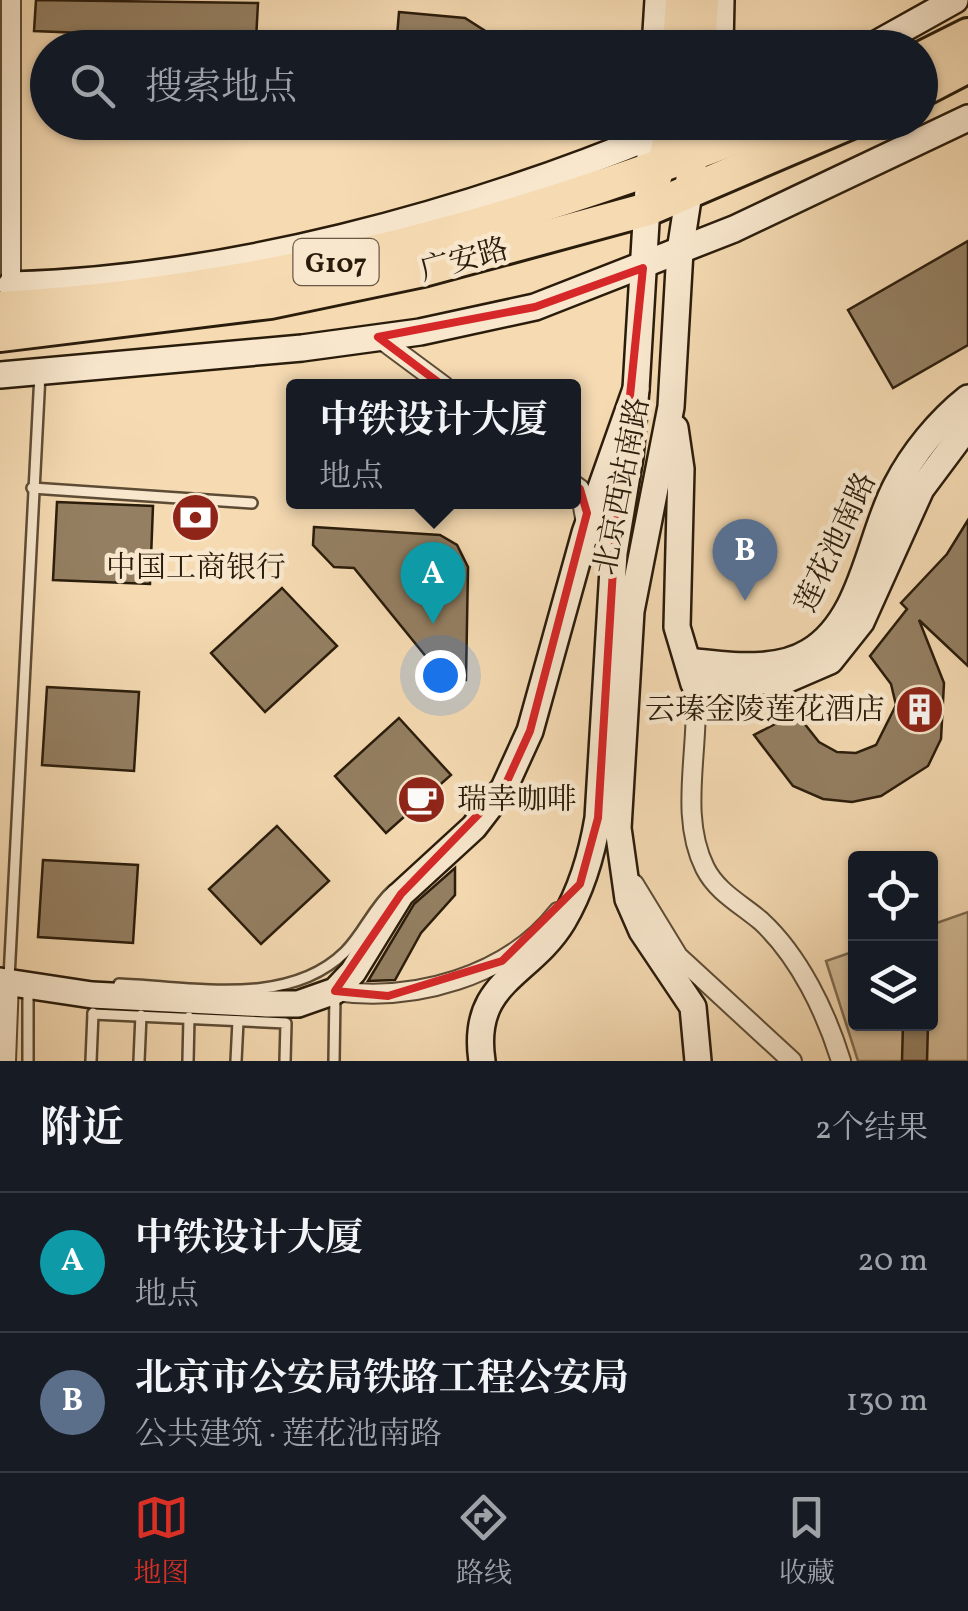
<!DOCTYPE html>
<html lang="zh">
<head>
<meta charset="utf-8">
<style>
	body { margin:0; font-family:Vollkorn,"Noto Serif SC",serif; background:#242831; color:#f1f3f6 }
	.controls { position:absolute; right:30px; bottom:30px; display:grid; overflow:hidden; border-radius:10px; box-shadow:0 2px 8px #0004 }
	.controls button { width:90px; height:90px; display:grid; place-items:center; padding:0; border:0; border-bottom:2px solid #363941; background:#171b24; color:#f1f3f6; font:50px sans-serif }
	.you { position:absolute; left:440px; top:675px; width:35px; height:35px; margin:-25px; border:8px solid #fff; border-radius:50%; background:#1a73e8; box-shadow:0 0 0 15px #1a73e833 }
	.badge { display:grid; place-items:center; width:65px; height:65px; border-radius:50%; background:#d93025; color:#fff; font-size:32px; font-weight:700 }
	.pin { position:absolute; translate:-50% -82px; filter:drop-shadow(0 2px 5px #0008) }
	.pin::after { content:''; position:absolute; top:52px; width:35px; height:30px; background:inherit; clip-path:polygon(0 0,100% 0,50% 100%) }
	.popup { position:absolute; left:286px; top:379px; width:295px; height:130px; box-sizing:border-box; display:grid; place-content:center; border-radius:10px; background:#171b24; filter:drop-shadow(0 2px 8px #0005); font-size:32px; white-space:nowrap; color:#9ea1a6 }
	.popup b { font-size:38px; color:#f1f3f6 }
	.popup::after { content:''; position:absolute; left:50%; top:100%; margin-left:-20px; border:20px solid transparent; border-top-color:#171b24 }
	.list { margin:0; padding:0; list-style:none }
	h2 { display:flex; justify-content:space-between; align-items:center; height:130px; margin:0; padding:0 40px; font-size:42px }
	h2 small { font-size:32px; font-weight:400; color:#9ea1a6 }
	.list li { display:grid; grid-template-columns:65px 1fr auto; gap:30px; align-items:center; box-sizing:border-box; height:140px; padding:0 40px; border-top:2px solid #363941 }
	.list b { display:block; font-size:38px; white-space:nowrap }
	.list p { margin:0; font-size:32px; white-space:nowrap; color:#9ea1a6 }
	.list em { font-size:32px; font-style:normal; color:#9ea1a6 }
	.icon { flex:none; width:55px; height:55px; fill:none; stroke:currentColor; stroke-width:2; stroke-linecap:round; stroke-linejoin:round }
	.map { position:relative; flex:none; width:968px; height:1061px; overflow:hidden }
	.search { position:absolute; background:#171b24; box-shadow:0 2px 8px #0004; left:30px; right:30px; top:30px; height:110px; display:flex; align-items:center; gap:25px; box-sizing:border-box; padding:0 35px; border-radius:55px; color:#9ea1a6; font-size:38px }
	.sheet { height:410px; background:#171b24 }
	nav { display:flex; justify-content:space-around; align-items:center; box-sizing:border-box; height:140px; border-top:2px solid #363941; background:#171b24; font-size:28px; color:#9ea1a6 }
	nav a { display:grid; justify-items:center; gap:5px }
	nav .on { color:#d93025 }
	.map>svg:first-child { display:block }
	.green { fill:#d2ba96; stroke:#7e6b50; stroke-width:2.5 }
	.building { fill:#947f62; stroke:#2a1c0b; stroke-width:2.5 }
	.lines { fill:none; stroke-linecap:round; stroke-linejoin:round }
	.lane-casing { stroke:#5d4c35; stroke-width:14 }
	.street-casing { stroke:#5d4c35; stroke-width:22 }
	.secondary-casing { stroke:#2a1c0b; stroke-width:30 }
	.primary-casing { stroke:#2a1c0b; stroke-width:32 }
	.highway-casing { stroke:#2a1c0b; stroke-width:38 }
	.lane { stroke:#f8e7cd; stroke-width:9 }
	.street { stroke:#f8e7cd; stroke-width:18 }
	.secondary { stroke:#f8e7cd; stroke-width:25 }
	.primary { stroke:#f5dab2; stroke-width:28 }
	.highway { stroke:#f5dab2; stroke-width:32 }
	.marked { fill:none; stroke:#d62828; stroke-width:8; stroke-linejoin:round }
	.labels { text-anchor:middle; stroke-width:9; stroke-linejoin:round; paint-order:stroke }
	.shield { fill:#f8e7cd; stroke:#685945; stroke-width:2.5 }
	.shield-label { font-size:28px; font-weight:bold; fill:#2a1c0b }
	.street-label { font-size:30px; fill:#2a1c0b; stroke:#f8e7cd }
	.poi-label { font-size:30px; fill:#2a1c0b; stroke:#f8e7cd }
</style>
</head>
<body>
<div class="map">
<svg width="968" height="1061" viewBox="0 0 968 1061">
	<rect width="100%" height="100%" fill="#f5dab2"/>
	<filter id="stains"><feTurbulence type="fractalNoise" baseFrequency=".002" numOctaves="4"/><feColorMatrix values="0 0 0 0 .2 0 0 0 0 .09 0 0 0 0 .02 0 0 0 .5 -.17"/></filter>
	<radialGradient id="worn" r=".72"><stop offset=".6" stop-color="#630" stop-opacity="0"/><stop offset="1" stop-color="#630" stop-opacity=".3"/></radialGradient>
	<!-- green -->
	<polygon class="green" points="968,912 968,1061 858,1061 826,961 855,951 856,1024 930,1024 931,925"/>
	<!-- building -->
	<g class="building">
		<polygon points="36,0 258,3 256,40 34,31"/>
		<polygon points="399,12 465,18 512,48 396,48"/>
		<polygon points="968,241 968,345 893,388 848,310"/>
		<polygon points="57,502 153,506 150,584 53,580"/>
		<polygon points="968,520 968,666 919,620 944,683 941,739 928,766 881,796 852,802 823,799 793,786 754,735 796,713 819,742 837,752 856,753 876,745 896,705 891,684 870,656 907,609 901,603 947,554"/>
		<polygon points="314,527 440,535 457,545 468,567 466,680 445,680 354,568 334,567 313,545"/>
		<polygon points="282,588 337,646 265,712 211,653"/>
		<polygon points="47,687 139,692 134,771 42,765"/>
		<polygon points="399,718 451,775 386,833 335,776"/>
		<polygon points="277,826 329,881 261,944 209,889"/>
		<polygon points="43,860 138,865 133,943 38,937"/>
		<polygon points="455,868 455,895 421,933 395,980 368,981 414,904"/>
		<polygon points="903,1024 928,1024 927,1061 902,1061"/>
	</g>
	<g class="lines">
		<defs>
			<g id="lane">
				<polyline points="32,488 252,503"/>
				<polyline points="9,978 40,374"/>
				<path d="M119 984C192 987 288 1008 345 952 364 933 373 908 393 890"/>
				<polyline points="93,1014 286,1023 285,1061"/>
				<polyline points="28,1061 28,989"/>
				<polyline points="91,1061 93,1013"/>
				<polyline points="139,1061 141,1015"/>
				<polyline points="188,1061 189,1017"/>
				<polyline points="236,1061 238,1021"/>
				<polyline points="334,1061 335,994"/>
			</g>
			<g id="street">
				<polyline points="11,292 11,0"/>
				<polyline points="378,337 444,386"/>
				<polyline points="573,484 580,489 586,524"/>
				<path d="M694 684C702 744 677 812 705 868 717 892 741 904 761 921 799 956 826 1012 841 1061"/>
				<polyline points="634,884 678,956 792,1061"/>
				<path d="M335 991C414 1002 507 977 558 912"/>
				<polyline points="6,1061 9,981"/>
			</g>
			<g id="secondary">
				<polyline points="655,48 658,0"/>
				<polyline points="720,48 721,0"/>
				<polyline points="869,48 955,0"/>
				<polyline points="689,193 680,251 671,407 631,611 618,828 628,899 642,931 693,1007 698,1061"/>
				<path d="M11 285C226 279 463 215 662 132"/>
				<polyline points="0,375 302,348 420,332 535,307 734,229 968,118"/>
				<polyline points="675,428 681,469 677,627 694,684 786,680 830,661 861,622 921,489 968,426"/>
				<path d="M688 661C725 665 775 673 809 652 863 620 869 537 896 486 913 453 939 421 968 398"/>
				<polyline points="0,981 92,995 267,1004 298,1004 335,991 353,972 401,894 474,827 504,788 530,731 585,533 636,389"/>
				<path d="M482 1061C470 981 530 976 563 921 582 889 592 854 598 818L614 553 630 457 636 389 652 122"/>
			</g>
			<g id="primary">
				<polyline points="677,48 680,0"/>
				<polyline points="701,48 704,0"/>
				<polyline points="689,193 696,122"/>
				<polyline points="648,209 673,122"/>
			</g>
			<g id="highway">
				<polyline points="920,59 968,35"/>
				<polyline points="920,91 968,66"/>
				<path d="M0 308C269 293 527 221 776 122"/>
				<polyline points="0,335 270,302 423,270 648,209 851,122"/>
			</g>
		</defs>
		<!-- lane casing -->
		<use href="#lane" class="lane-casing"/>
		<!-- street casing -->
		<use href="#street" class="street-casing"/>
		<!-- secondary casing -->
		<use href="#secondary" class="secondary-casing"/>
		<!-- primary casing -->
		<use href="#primary" class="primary-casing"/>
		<!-- highway casing -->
		<use href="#highway" class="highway-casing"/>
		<!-- lane -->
		<use href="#lane" class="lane"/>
		<!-- street -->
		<use href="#street" class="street"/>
		<!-- secondary -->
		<use href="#secondary" class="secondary"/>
		<!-- primary -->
		<use href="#primary" class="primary"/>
		<!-- highway -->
		<use href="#highway" class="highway"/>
	</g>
	<!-- marked area -->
	<path class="marked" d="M643 268 614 553 598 818 580 884 502 961 388 996 335 991 401 894 504 788 530 731 587 513 580 489 378 337 535 307Z"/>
	<!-- icons -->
	<defs>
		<symbol id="bank-disc" viewBox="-11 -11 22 22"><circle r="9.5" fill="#8f2418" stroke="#f8e7cd"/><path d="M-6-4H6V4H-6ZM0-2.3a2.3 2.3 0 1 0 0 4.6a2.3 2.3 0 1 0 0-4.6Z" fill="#fff"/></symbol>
		<symbol id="building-disc" viewBox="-11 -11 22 22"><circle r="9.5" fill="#8f2418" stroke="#f8e7cd"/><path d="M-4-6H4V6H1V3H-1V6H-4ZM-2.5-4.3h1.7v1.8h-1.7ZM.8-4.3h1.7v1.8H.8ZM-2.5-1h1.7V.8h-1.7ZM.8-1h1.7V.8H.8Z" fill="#fff"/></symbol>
		<symbol id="cafe-disc" viewBox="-11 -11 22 22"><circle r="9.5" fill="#8f2418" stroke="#f8e7cd"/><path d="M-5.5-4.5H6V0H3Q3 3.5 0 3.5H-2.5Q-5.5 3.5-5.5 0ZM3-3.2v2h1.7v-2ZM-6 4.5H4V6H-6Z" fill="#fff"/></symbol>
	</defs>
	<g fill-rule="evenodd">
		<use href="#bank-disc" x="168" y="490" width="55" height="55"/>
		<use href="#building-disc" x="892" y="682" width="55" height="55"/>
		<use href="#cafe-disc" x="394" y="772" width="55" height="55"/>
	</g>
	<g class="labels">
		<!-- shield labels -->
		<rect class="shield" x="293.5" y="239" width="85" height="46" rx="8"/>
		<g class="shield-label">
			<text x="336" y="272">G107</text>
		</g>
		<!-- street labels -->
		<g class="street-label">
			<text transform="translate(464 259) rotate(-15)" y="10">广安路</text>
			<text transform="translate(621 486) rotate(-79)" y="10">北京西站南路</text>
			<text transform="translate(835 542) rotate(-65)" y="10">莲花池南路</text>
		</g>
		<!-- poi labels -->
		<g class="poi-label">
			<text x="196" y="577">中国工商银行</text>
			<text x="885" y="719" text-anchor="end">云瑧金陵莲花酒店</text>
			<text x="457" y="809" text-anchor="start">瑞幸咖啡</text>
		</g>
	</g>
	<rect width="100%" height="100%" filter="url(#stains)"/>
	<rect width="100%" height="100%" fill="url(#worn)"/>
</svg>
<div class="controls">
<button><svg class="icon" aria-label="locate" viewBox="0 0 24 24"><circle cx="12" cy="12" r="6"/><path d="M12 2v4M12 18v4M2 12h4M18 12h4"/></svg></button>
<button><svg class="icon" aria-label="layers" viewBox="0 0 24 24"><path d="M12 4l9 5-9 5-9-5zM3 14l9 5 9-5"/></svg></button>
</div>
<div class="you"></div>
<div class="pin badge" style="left:433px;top:624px;background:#0f9aa8">A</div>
<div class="popup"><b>中铁设计大厦</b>地点</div>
<div class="pin badge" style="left:745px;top:601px;background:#5c6f8a">B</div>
<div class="search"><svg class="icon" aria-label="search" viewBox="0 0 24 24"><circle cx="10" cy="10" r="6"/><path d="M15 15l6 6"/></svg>搜索地点</div>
</div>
<section class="sheet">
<h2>附近<small>2个结果</small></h2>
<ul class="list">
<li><span class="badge" style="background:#0f9aa8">A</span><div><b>中铁设计大厦</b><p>地点</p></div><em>20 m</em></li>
<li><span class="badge" style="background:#5c6f8a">B</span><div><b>北京市公安局铁路工程公安局</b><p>公共建筑 · 莲花池南路</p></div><em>130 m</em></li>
</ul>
</section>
<nav>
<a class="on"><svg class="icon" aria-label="map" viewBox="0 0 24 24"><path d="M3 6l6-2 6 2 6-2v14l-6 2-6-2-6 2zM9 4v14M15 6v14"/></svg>地图</a>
<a><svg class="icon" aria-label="directions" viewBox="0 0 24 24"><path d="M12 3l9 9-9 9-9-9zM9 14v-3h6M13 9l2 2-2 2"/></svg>路线</a>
<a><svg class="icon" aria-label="saved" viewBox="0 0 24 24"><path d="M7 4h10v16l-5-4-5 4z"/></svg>收藏</a>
</nav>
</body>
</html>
